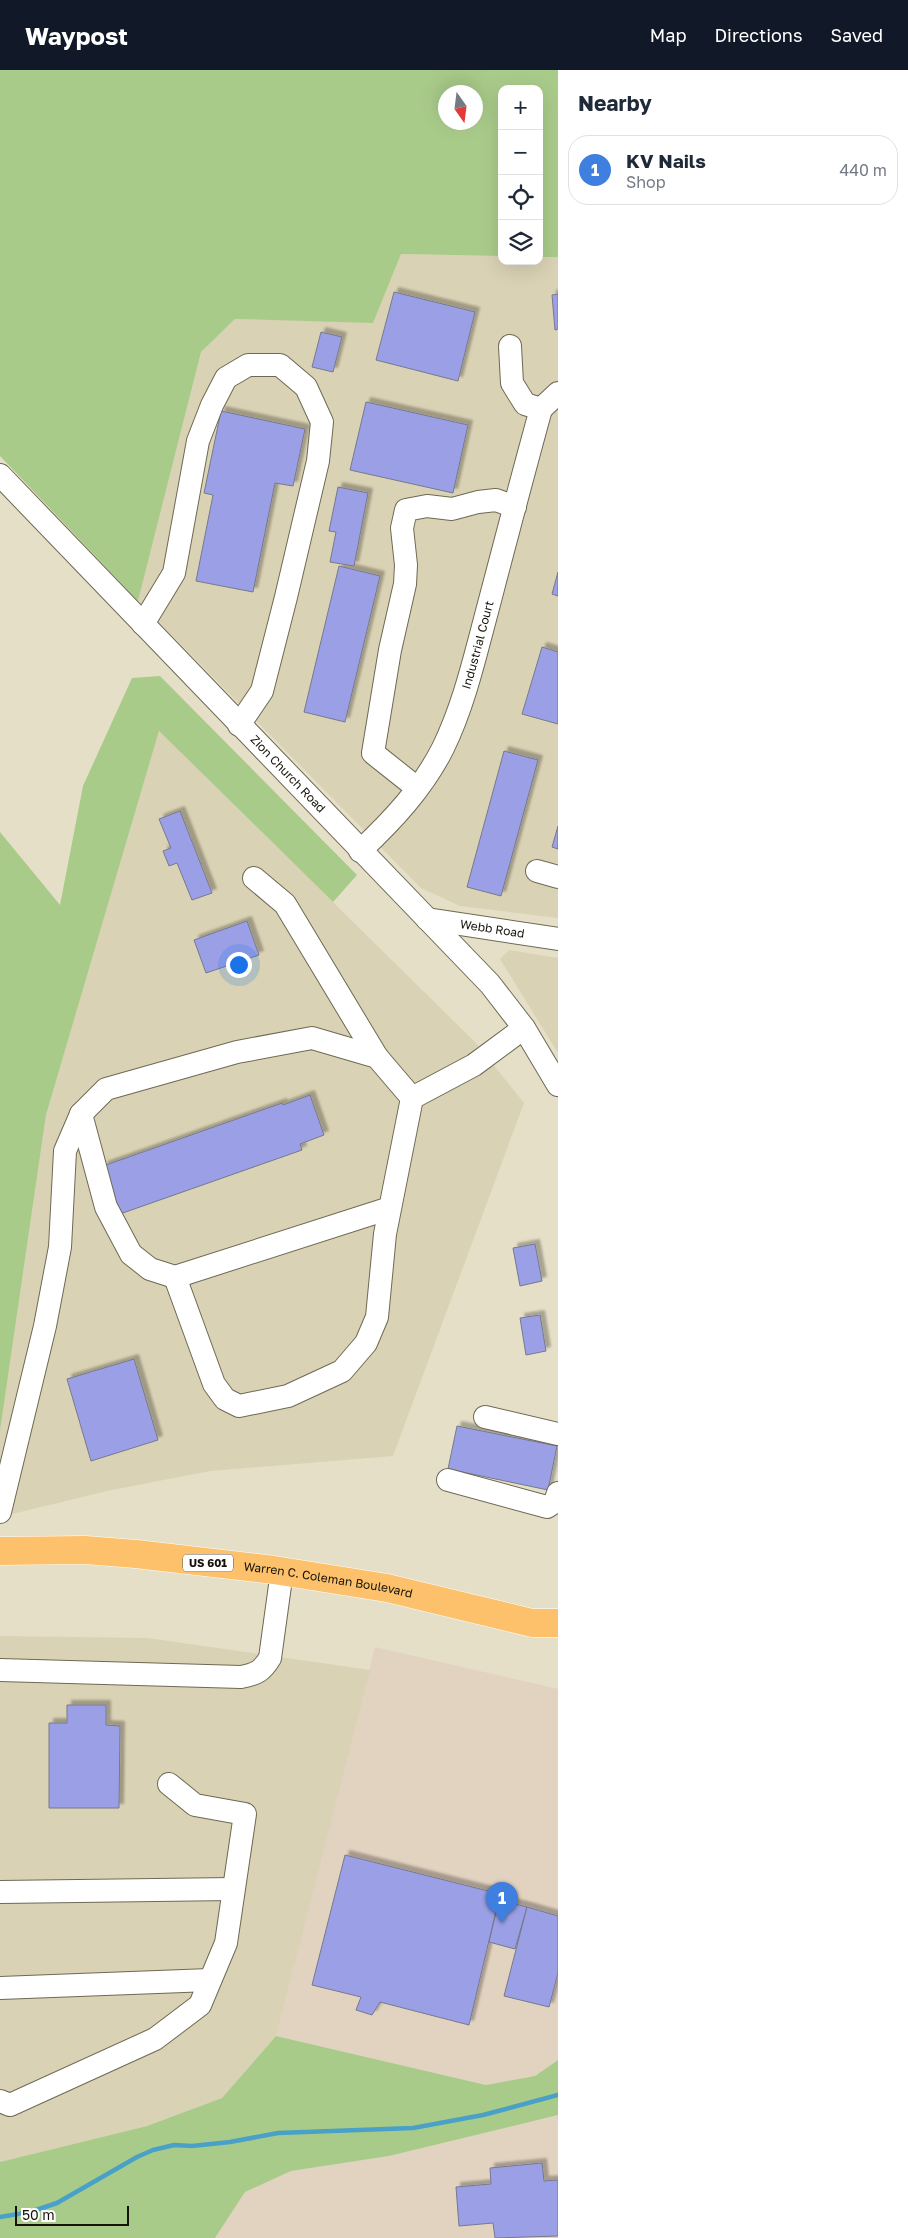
<!DOCTYPE html>
<html lang="en">
<head>
<meta charset="utf-8">
<style>
	body { margin:0; font-family:"Golos Text",sans-serif; background:#f6f6f7; color:#1f2937 }
	.controls { position:absolute; right:15px; top:15px; display:grid; overflow:hidden; border-radius:10px; box-shadow:0 5px 20px #0002 }
	.controls button { width:45px; height:45px; display:grid; place-items:center; padding:0; border:0; border-bottom:1px solid #e0e1e3; background:#fff; color:#1f2937; font:25px sans-serif }
	.compass { position:absolute; left:438px; top:15px; width:45px; height:45px; border-radius:50%; background:#fff; box-shadow:0 5px 20px #0002; rotate:166deg }
	.scale { position:absolute; left:15px; bottom:12px; width:114px; box-sizing:border-box; padding-left:5px; border:2px solid #15130b; border-top:0; font-size:14px; line-height:18px; white-space:nowrap; color:#15130b; -webkit-text-stroke:4px #fff; paint-order:stroke }
	.you { position:absolute; left:238px; top:894px; width:18px; height:18px; margin:-12px; border:4px solid #fff; border-radius:50%; background:#1a73e8; box-shadow:0 0 0 8px #1a73e833 }
	.badge { display:grid; place-items:center; width:32px; height:32px; border-radius:50%; background:#111827; color:#fff; font-size:16px; font-weight:700 }
	.pin { position:absolute; translate:-50% -41px; filter:drop-shadow(0 1px 2px #0008) }
	.pin::after { content:''; position:absolute; top:26px; width:18px; height:15px; background:inherit; clip-path:polygon(0 0,100% 0,50% 100%) }
	.list { margin:0; padding:0; list-style:none }
	h2 { display:flex; justify-content:space-between; align-items:center; height:65px; margin:0; padding:0 20px; font-size:21px }
	h2 small { font-size:16px; font-weight:400; color:#747a83 }
	.list li { display:grid; grid-template-columns:32px 1fr auto; gap:15px; align-items:center; box-sizing:border-box; height:70px; margin:0 10px 10px; padding:0 10px; border:1px solid #e0e1e3; border-radius:20px }
	.list b { display:block; font-size:19px; white-space:nowrap }
	.list p { margin:0; font-size:16px; white-space:nowrap; color:#747a83 }
	.list em { font-size:16px; font-style:normal; color:#747a83 }
	.icon { flex:none; width:28px; height:28px; fill:none; stroke:currentColor; stroke-width:2; stroke-linecap:round; stroke-linejoin:round }
	.map { position:relative; flex:none; width:558px; height:2168px; overflow:hidden }
	header { display:flex; align-items:center; gap:30px; box-sizing:border-box; height:70px; padding:0 25px; background:#111827; color:#fff }
	header strong { font-size:24px }
	nav { display:flex; gap:28px; margin-inline-start:auto; font-size:18px }
	main { display:flex }
	aside { flex:1; background:#fff }
	.map>svg:first-child { display:block }
	.commercial { fill:#e2d2c0 }
	.built { fill:#dad2b4 }
	.green { fill:#a9cb8a; fill-rule:evenodd }
	.lines { fill:none; stroke-linecap:round; stroke-linejoin:round }
	.stream { stroke:#49a1c7; stroke-width:4.5 }
	.building { fill:#9ba0e6; stroke:#76788d; filter:url(#shadow) }
	.minor-casing { stroke:#6e6954; stroke-width:24 }
	.highway-casing { stroke:#fff; stroke-width:29 }
	.minor { stroke:#fff; stroke-width:22 }
	.highway { stroke:#fdc06b; stroke-width:28 }
	.labels { text-anchor:middle; stroke-width:5; stroke-linejoin:round; paint-order:stroke }
	.shield { fill:#fff; stroke:#5b5a54; stroke-width:1 }
	.shield-label { font-size:11px; font-weight:bold; fill:#15130b }
	.street-label { font-size:12px; fill:#15130b; stroke:#fff }
</style>
</head>
<body>
<header>
<strong>Waypost</strong>
<nav><a>Map</a><a>Directions</a><a>Saved</a></nav>
</header>
<main>
<div class="map">
<svg width="558" height="2168" viewBox="0 0 558 2168">
	<defs>
		<filter id="shadow"><feDropShadow dx="4.5" dy="-4.5" stdDeviation="1" flood-color="#0004"/></filter>
	</defs>
	<rect width="100%" height="100%" fill="#e5dfc7"/>
	<!-- commercial -->
	<g class="commercial">
		<polygon points="375,1577 558,1619 558,1990 535,2006 486,2015 276,1966"/>
		<polygon points="558,2045 558,2168 215,2168 245,2122 291,2101 389,2086"/>
	</g>
	<!-- built -->
	<g class="built">
		<polygon points="401,184 502,186 502,191 539,191 539,187 558,187 558,848 460,836 421,818 138,531 201,282 235,249 373,252"/>
		<polygon points="159,661 475,972 524,1033 393,1386 210,1401 107,1421 0,1447 0,1361 46,1045"/>
		<polygon points="509,880 558,888 558,983 500,889"/>
		<polygon points="0,1566 148,1568 370,1600 276,1966 222,2028 147,2056 0,2092"/>
	</g>
	<!-- green -->
	<g class="green">
		<path d="M0 0H558V187H539V19H502V186L401 184 373 253 235 249 201 282 138 531 0 386ZM476 22V52H446V22Z"/>
		<polygon points="160,606 357,805 333,832 159,661 46,1045 0,1361 0,762 60,835 83,716 132,608"/>
		<polygon points="276,1966 486,2015 535,2006 558,1990 558,2045 389,2086 291,2101 245,2122 215,2168 0,2168 0,2092 147,2056 222,2028"/>
	</g>
	<g class="lines">
		<!-- stream -->
		<polyline class="stream" points="0,2147 30,2142 57,2133 137,2087 153,2080 174,2075 192,2076 230,2072 278,2063 413,2058 483,2045 558,2025"/>
	</g>
	<!-- building -->
	<g class="building">
		<polygon points="394,222 475,242 458,311 376,290"/>
		<polygon points="558,224 558,259 555,260 552,225"/>
		<polygon points="321,262 342,267 333,302 312,297"/>
		<polygon points="366,332 468,355 453,423 350,400"/>
		<polygon points="221,341 305,359 293,416 275,413 253,522 196,511 213,425 204,423"/>
		<polygon points="338,417 368,423 354,496 330,492 336,462 329,461"/>
		<polygon points="339,496 380,506 345,652 304,642"/>
		<polygon points="558,502 558,526 552,524"/>
		<polygon points="542,577 558,582 558,654 522,644"/>
		<polygon points="504,681 538,690 501,826 467,817"/>
		<polygon points="180,741 212,823 192,830 177,793 169,796 163,781 171,778 159,749"/>
		<polygon points="558,756 558,779 552,777"/>
		<polygon points="247,851 259,885 206,903 194,870"/>
		<polygon points="310,1025 324,1065 300,1074 302,1080 120,1144 103,1096 282,1033 283,1035"/>
		<polygon points="535,1174 542,1211 520,1216 513,1178"/>
		<polygon points="540,1245 546,1281 526,1285 520,1248"/>
		<polygon points="134,1289 158,1370 91,1391 67,1309"/>
		<polygon points="457,1356 557,1376 548,1420 448,1399"/>
		<polygon points="67,1635 106,1635 106,1655 120,1656 119,1738 49,1738 49,1653 67,1653"/>
		<polygon points="345,1785 500,1824 469,1955 380,1932 372,1945 356,1940 361,1927 312,1915"/>
		<polygon points="499,1830 527,1837 515,1879 489,1872"/>
		<polygon points="527,1837 558,1846 558,1903 549,1937 504,1926"/>
		<polygon points="542,2093 544,2111 558,2110 558,2166 495,2168 493,2153 459,2156 456,2117 491,2114 490,2098"/>
	</g>
	<g class="lines">
		<defs>
			<g id="minor">
				<polyline points="510,276 512,313 525,334 541,339"/>
				<polyline points="541,339 558,323"/>
				<path id="s1" d="M0 405 490 914 524 958 558 1015"/>
				<polyline points="143,554 174,503 198,371 212,335 226,308 248,295 280,295 306,317 322,352 318,391 286,527 262,621 239,655"/>
				<polyline points="417,718 373,683 390,580 405,514 406,495 402,458 406,440 427,436 452,439 478,432 496,430 515,437"/>
				<path id="s2" d="M360 781C392 751 423 718 443 678 465 633 476 582 489 534 506 469 523 404 541 339"/>
				<polyline points="537,801 558,807"/>
				<polyline points="254,808 285,834 377,987"/>
				<path id="s3" d="M427 849 558 869"/>
				<polyline points="81,1044 106,1137 131,1184 150,1199 175,1207"/>
				<polyline points="390,1138 175,1207 214,1314 225,1329 239,1336 288,1326 342,1301 366,1273 377,1247 385,1164 412,1028 474,995 524,958"/>
				<polyline points="485,1347 558,1364"/>
				<polyline points="448,1410 547,1437 555,1432 558,1423"/>
				<polyline points="0,1442 45,1256 60,1177 65,1081 81,1044 106,1019 237,982 312,968 377,987 412,1028"/>
				<path d="M0 1600 241 1607C257 1604 262 1601 270 1588L282 1501"/>
				<polyline points="0,1822 233,1819"/>
				<polyline points="0,1918 210,1910"/>
				<polyline points="0,2031 10,2035 155,1969 200,1935 226,1873 245,1744 195,1735 169,1714"/>
			</g>
			<g id="highway">
				<path id="s4" d="M0 1481 85 1480 136 1484 274 1500 387 1518 532 1553H558"/>
			</g>
		</defs>
		<!-- minor casing -->
		<use href="#minor" class="minor-casing"/>
		<!-- highway casing -->
		<use href="#highway" class="highway-casing"/>
		<!-- minor -->
		<use href="#minor" class="minor"/>
		<!-- highway -->
		<use href="#highway" class="highway"/>
	</g>
	<g class="labels">
		<!-- shield labels -->
		<rect class="shield" x="183" y="1484.5" width="50" height="17" rx="4"/>
		<g class="shield-label">
			<text x="208" y="1497">US 601</text>
		</g>
		<!-- street labels -->
		<g class="street-label">
			<text dy="4" stroke="none"><textPath href="#s2" startOffset="242">Industrial Court</textPath></text>
			<text dy="4" stroke="none"><textPath href="#s1" startOffset="415">Zion Church Road</textPath></text>
			<text dy="4" stroke="none"><textPath href="#s3" startOffset="66">Webb Road</textPath></text>
			<text dy="4" stroke="none"><textPath href="#s4" startOffset="330">Warren C. Coleman Boulevard</textPath></text>
		</g>
	</g>
</svg>
<div class="controls">
<button>+</button>
<button>−</button>
<button><svg class="icon" aria-label="locate" viewBox="0 0 24 24"><circle cx="12" cy="12" r="6"/><path d="M12 2v4M12 18v4M2 12h4M18 12h4"/></svg></button>
<button><svg class="icon" aria-label="layers" viewBox="0 0 24 24"><path d="M12 4l9 5-9 5-9-5zM3 14l9 5 9-5"/></svg></button>
</div>
<svg class="compass" viewBox="-18 -18 36 36"><path d="M0-13l5 13h-10z" fill="#e53935"/><path d="M0 13l5-13h-10z" fill="#747a83"/></svg>
<div class="scale">50 m</div>
<div class="you"></div>
<div class="pin badge" style="left:502px;top:1853px;background:#3f7fe0">1</div>
</div>
<aside>
<h2>Nearby<small></small></h2>
<ul class="list">
<li><span class="badge" style="background:#3f7fe0">1</span><div><b>KV Nails</b><p>Shop</p></div><em>440 m</em></li>
</ul>
</aside>
</main>
</body>
</html>
